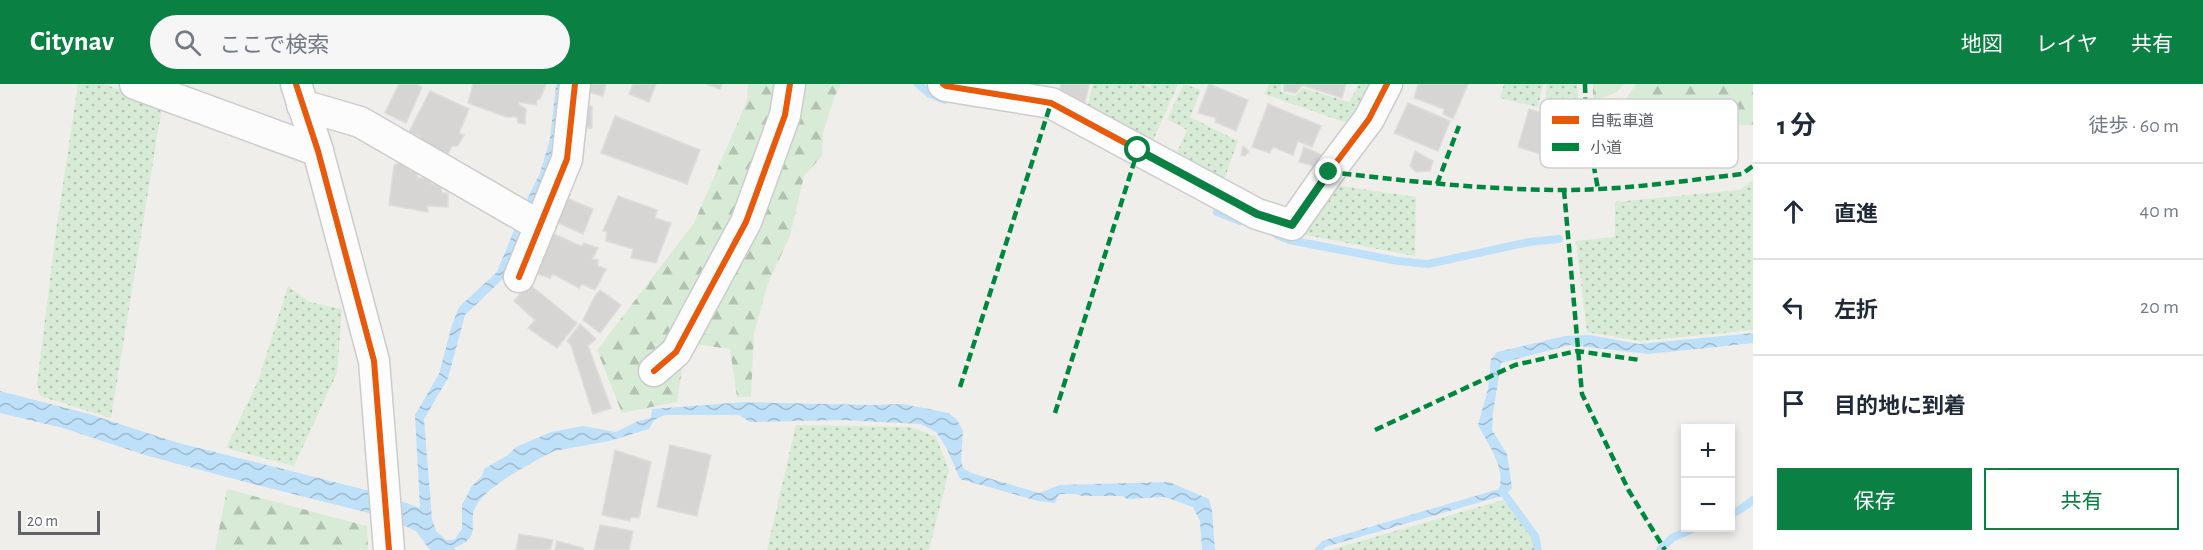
<!DOCTYPE html>
<html lang="ja">
<head>
<meta charset="utf-8">
<style>
	body { margin:0; font-family:"Alegreya Sans","Noto Sans JP",sans-serif; background:#f6f6f7; color:#1f2937 }
	.controls { position:absolute; right:18px; bottom:18px; display:grid; overflow:hidden; border-radius:0px; box-shadow:0 3px 9px #0003 }
	.controls button { width:54px; height:54px; display:grid; place-items:center; padding:0; border:0; border-bottom:2px solid #e0e1e3; background:#fff; color:#1f2937; font:30px sans-serif }
	.scale { position:absolute; left:18px; bottom:15px; width:82px; box-sizing:border-box; padding-left:6px; border:3px solid #5f6368; border-top:0; font-size:16px; line-height:21px; white-space:nowrap; color:#5f6368; -webkit-text-stroke:4px #fff; paint-order:stroke }
	.stop { position:absolute; width:18px; height:18px; margin:-14px; border:4px solid #0b8043; border-radius:50%; background:#fff }
	.stop.end { background:#0b8043; border-color:#fff; box-shadow:0 2px 6px #0008 }
	.list { margin:0; padding:0; list-style:none }
	h2 { display:flex; justify-content:space-between; align-items:center; height:78px; margin:0; padding:0 24px; font-size:26px }
	h2 small { font-size:20px; font-weight:400; color:#747a83 }
	.list li { display:grid; grid-template-columns:39px 1fr auto; gap:18px; align-items:center; box-sizing:border-box; height:96px; padding:0 24px; border-top:2px solid #e0e1e3 }
	.list b { display:block; font-size:22px; white-space:nowrap }
	.list em { font-size:20px; font-style:normal; color:#747a83 }
	.actions { display:flex; gap:12px; padding:18px 24px }
	.actions a { flex:1; padding:14px 0; border:2px solid #0b8043; border-radius:0px; text-align:center; font-size:21px; color:#0b8043 }
	.actions .main { background:#0b8043; color:#fff }
	.icon { flex:none; width:33px; height:33px; fill:none; stroke:currentColor; stroke-width:2; stroke-linecap:round; stroke-linejoin:round }
	.map { position:relative; flex:none; width:1753px; height:466px; overflow:hidden }
	header { display:flex; align-items:center; gap:36px; box-sizing:border-box; height:84px; padding:0 30px; background:#0b8043; color:#fff }
	header strong { font-size:28px }
	nav { display:flex; gap:33px; margin-inline-start:auto; font-size:21px }
	.search { width:420px; height:54px; background:#f6f6f7; display:flex; align-items:center; gap:15px; box-sizing:border-box; padding:0 21px; border-radius:33px; color:#747a83; font-size:22px }
	main { display:flex }
	aside { flex:1; background:#fff }
	.map>svg:first-child { display:block }
	.green { fill:url(#green-dots) }
	.forest { fill:url(#forest-firs) }
	.water { fill:url(#water-waves) }
	.lines { fill:none; stroke-linecap:round; stroke-linejoin:round }
	.stream { stroke:#bfe0f9; stroke-width:8 }
	.building { fill:#d6d5d3; stroke:#deddd9; stroke-width:1.5 }
	.minor-casing { stroke:#cbcccc; stroke-width:33 }
	.minor { stroke:#fdfcfc; stroke-width:30 }
	.quiet { stroke:#00873e; stroke-width:4.5; stroke-dasharray:9 4.5; stroke-linecap:butt }
	.cycleway-casing { stroke:#fff; stroke-width:10 }
	.cycleway { stroke:#e8590c; stroke-width:6 }
	.route { stroke:#0b8043; stroke-width:8 }
	.key { fill:#fff; stroke:#cfd0d2; stroke-width:1.5 }
	.key-label { font-size:16px; fill:#5f6368 }
</style>
</head>
<body>
<header>
<strong>Citynav</strong>
<div class="search"><svg class="icon" aria-label="search" viewBox="0 0 24 24"><circle cx="10" cy="10" r="6"/><path d="M15 15l6 6"/></svg>ここで検索</div>
<nav><a>地図</a><a>レイヤ</a><a>共有</a></nav>
</header>
<main>
<div class="map">
<svg width="1753" height="466" viewBox="0 0 1753 466">
	<defs>
		<pattern id="green-dots" width="8" height="8" patternUnits="userSpaceOnUse" patternTransform="scale(1.5)"><rect width="8" height="8" fill="#d8ebd6"/><path d="M2 2h.1M6 6h.1" fill="none" stroke="#b2c2b1" stroke-width="1.8" stroke-linecap="round"/></pattern>
		<pattern id="forest-firs" width="22" height="20" patternUnits="userSpaceOnUse" patternTransform="scale(1.5)"><rect width="22" height="20" fill="#d8ebd6"/><path d="M5 1l3.5 6h-7zM16 11l3.5 6h-7z" fill="#b2c2b1"/></pattern>
		<pattern id="water-waves" width="16" height="10" patternUnits="userSpaceOnUse" patternTransform="scale(1.5)"><rect width="16" height="10" fill="#bfe0f9"/><path d="M0 5q4-4 8 0t8 0" fill="none" stroke="#9eb9cd"/></pattern>
	</defs>
	<rect width="100%" height="100%" fill="#efeeea"/>
	<!-- green -->
	<g class="green">
		<polygon points="78,0 104,0 162,23 111,334 40,312 37,300 56,147"/>
		<polygon points="1093,0 1141,0 1150,3 1152,0 1178,0 1152,59 1087,23"/>
		<polygon points="1184,0 1201,6 1190,33 1238,57 1221,104 1174,75 1187,46 1167,35"/>
		<polygon points="1269,0 1281,0 1281,8 1295,12 1303,4 1349,18 1359,0 1375,0 1350,40 1264,10"/>
		<polygon points="1504,0 1543,0 1538,23 1500,14"/>
		<polygon points="1547,0 1577,0 1580,34 1545,23"/>
		<polygon points="1753,96 1753,246 1640,257 1587,248 1576,157 1615,153 1615,118 1739,106"/>
		<polygon points="1334,101 1416,113 1415,172 1300,150"/>
		<polygon points="288,202 309,218 342,225 337,289 294,382 226,364 258,297"/>
		<polygon points="796,341 911,343 936,353 949,386 929,466 767,466"/>
		<polygon points="1503,416 1533,452 1535,466 1330,466"/>
	</g>
	<!-- forest -->
	<g class="forest">
		<polygon points="748,0 841,0 834,14 823,49 822,72 804,92 790,152 768,199 754,249 751,313 737,313 730,265 686,259 677,318 622,329 597,266 694,139 747,17"/>
		<polygon points="1593,0 1624,0 1617,8 1593,18"/>
		<polygon points="1636,0 1753,0 1753,41 1689,42 1626,46 1622,21"/>
		<polygon points="227,405 367,442 368,466 215,466"/>
	</g>
	<!-- water -->
	<g class="water">
		<path d="M556 0H566L556 76 507 191 465 231 448 294 424 335 432 435 436 447 446 456H454L462 445V421L472 402 482 392 484 385 508 371 516 363 551 348 583 342 616 348 638 337 651 334 652 325 746 318 870 321 903 320 949 329 957 336 963 347 961 376 963 384 971 389 1039 409 1060 401 1169 398 1209 415 1212 426 1215 466H1202L1200 437 1193 423 1165 413 1127 415 1123 412H1082L1076 410H1059L1055 419 1038 417 960 395 946 363 936 348 921 340 840 336 750 338 739 331H665L654 336 649 345 609 357 554 367 544 372C525 383 486 403 476 422 466 439 485 452 454 464L455 466H430L416 447 385 433 253 400 145 371 63 344 0 329V307L89 330 175 358 382 410 420 424 415 331 439 290 452 241 459 223 497 188 523 124 540 89 550 55Z"/>
		<path d="M1753 249V259L1649 270 1570 261 1501 279 1493 329 1492 346 1507 370 1512 404 1505 411 1325 463 1323 466H1314L1322 457 1499 405C1506 384 1488 360 1478 341L1488 305 1491 275 1497 268 1565 252 1590 251 1639 260Z"/>
	</g>
	<g class="lines">
		<!-- stream -->
		<g class="stream">
			<polyline points="918,0 930,10 945,16"/>
			<polyline points="1217,128 1240,137"/>
			<polyline points="1277,151 1289,156 1398,177 1428,180 1529,158 1559,155"/>
			<polyline points="1505,411 1535,452 1538,466"/>
			<polyline points="1730,430 1738,427 1753,416"/>
			<polyline points="1660,466 1672,454 1694,444"/>
		</g>
	</g>
	<!-- building -->
	<g class="building">
		<polygon points="399,0 416,0 422,3 406,39 385,29"/>
		<polygon points="473,0 546,0 540,15 537,16 536,21 519,18 519,20 526,25 525,40 518,39 517,33 506,33 468,19"/>
		<polygon points="587,0 606,0 603,12 585,7"/>
		<polygon points="633,0 656,0 649,18 629,10"/>
		<polygon points="706,0 722,0 720,5"/>
		<polygon points="1061,0 1089,0 1085,18 1058,12"/>
		<polygon points="1209,0 1248,16 1236,47 1215,38 1216,34 1198,29"/>
		<polygon points="1284,0 1346,0 1342,14 1302,1 1296,9 1284,7"/>
		<polygon points="1418,0 1468,0 1453,35 1443,30 1444,25 1414,14"/>
		<polygon points="430,7 469,25 459,49 464,51 458,62 452,62 448,70 420,57 420,52 409,48"/>
		<polygon points="1408,19 1450,37 1438,67 1394,49"/>
		<polygon points="1268,20 1321,42 1312,63 1298,57 1293,71 1273,63 1270,69 1252,63"/>
		<polygon points="584,22 592,22 592,44 585,44"/>
		<polygon points="1529,25 1570,38 1558,76 1518,63"/>
		<polygon points="615,32 700,66 687,100 601,69"/>
		<polygon points="1243,62 1249,67 1245,72 1241,71"/>
		<polygon points="1304,63 1324,72 1318,83 1299,78"/>
		<polygon points="1415,67 1433,77 1430,87 1416,88 1410,82"/>
		<polygon points="403,78 410,81 411,87 416,86 418,94 431,94 431,100 440,100 442,109 448,109 448,123 427,122 428,128 389,121 394,81"/>
		<polygon points="562,112 593,125 583,150 552,136"/>
		<polygon points="618,112 657,126 655,134 671,139 656,179 631,174 633,165 606,157 607,148 603,147"/>
		<polygon points="552,149 581,162 584,159 598,164 592,175 598,176 598,182 606,185 595,206 582,200 579,204 553,190 550,194 532,188"/>
		<polygon points="529,200 577,239 557,264 528,244 535,236 514,217"/>
		<polygon points="600,206 621,221 600,249 583,236 595,212"/>
		<polygon points="580,240 596,255 588,262 611,324 593,330 571,261 567,257"/>
		<polygon points="670,361 711,371 697,432 657,423"/>
		<polygon points="615,366 651,378 639,434 631,433 630,437 602,431"/>
		<polygon points="600,441 633,447 629,466 594,466"/>
		<polygon points="519,450 553,456 550,466 516,466"/>
		<polygon points="557,457 583,464 583,466 555,466"/>
	</g>
	<g class="lines">
		<defs>
			<g id="minor">
				<polyline points="135,0 318,67"/>
				<polyline points="296,0 318,67 374,277 389,466"/>
				<polyline points="943,0 946,2 1051,19 1257,130 1292,141 1329,88 1369,35 1387,0"/>
				<polyline points="302,21 360,38 540,142"/>
				<polyline points="519,193 567,75 575,0"/>
				<polyline points="654,287 676,268 746,138 785,31 790,0"/>
			</g>
		</defs>
		<!-- minor casing -->
		<use href="#minor" class="minor-casing"/>
		<!-- minor -->
		<use href="#minor" class="minor"/>
		<!-- quiet -->
		<g class="quiet">
			<polyline points="1585,0 1586,40 1598,105"/>
			<path d="M1329 88C1407 97 1486 106 1565 106 1624 106 1683 97 1742 90L1753 82"/>
			<polyline points="1437,100 1459,42"/>
			<polyline points="1564,106 1582,310 1629,407 1665,466"/>
			<polyline points="960,303 1051,19"/>
			<polyline points="1055,329 1138,66"/>
			<polyline points="1375,346 1515,281 1577,267 1640,276"/>
		</g>
		<defs>
			<g id="cycleway">
				<polyline points="296,0 318,67 374,277 389,466"/>
				<polyline points="943,0 946,2 1051,19 1257,130 1292,141 1329,88 1369,35 1387,0"/>
				<polyline points="519,193 567,75 575,0"/>
				<polyline points="654,287 676,268 746,138 785,31 790,0"/>
			</g>
		</defs>
		<!-- cycleway casing -->
		<use href="#cycleway" class="cycleway-casing"/>
		<!-- cycleway -->
		<use href="#cycleway" class="cycleway"/>
	</g>
	<g class="lines">
		<!-- route -->
		<polyline class="route" points="1138,66 1257,130 1292,141 1329,88"/>
	</g>
	<!-- legend -->
	<rect x="1540" y="15" width="198" height="69" rx="9" class="key"/>
	<rect x="1552" y="32" width="27" height="8" fill="#e8590c"/>
	<rect x="1552" y="59" width="27" height="8" fill="#00873e"/>
	<g class="key-label">
		<text x="1590" y="42">自転車道</text>
		<text x="1590" y="69">小道</text>
	</g>
</svg>
<div class="controls">
<button>+</button>
<button>−</button>
</div>
<div class="scale">20 m</div>
<div class="stop" style="left:1138px;top:66px"></div>
<div class="stop end" style="left:1329px;top:88px"></div>
</div>
<aside>
<h2>1 分<small>徒歩 · 60 m</small></h2>
<ul class="list">
<li><svg class="icon" aria-label="ahead" viewBox="0 0 24 24"><path d="M12 20V5M6 11l6-6 6 6"/></svg><div><b>直進</b></div><em>40 m</em></li>
<li><svg class="icon" aria-label="left" viewBox="0 0 24 24"><path d="M17 20v-9H6M10 6l-5 5 5 5"/></svg><div><b>左折</b></div><em>20 m</em></li>
<li><svg class="icon" aria-label="arrive" viewBox="0 0 24 24"><path d="M6 21V4h12l-3 4 3 4H6"/></svg><div><b>目的地に到着</b></div></li>
</ul>
<div class="actions"><a class="main">保存</a><a>共有</a></div>
</aside>
</main>
</body>
</html>
